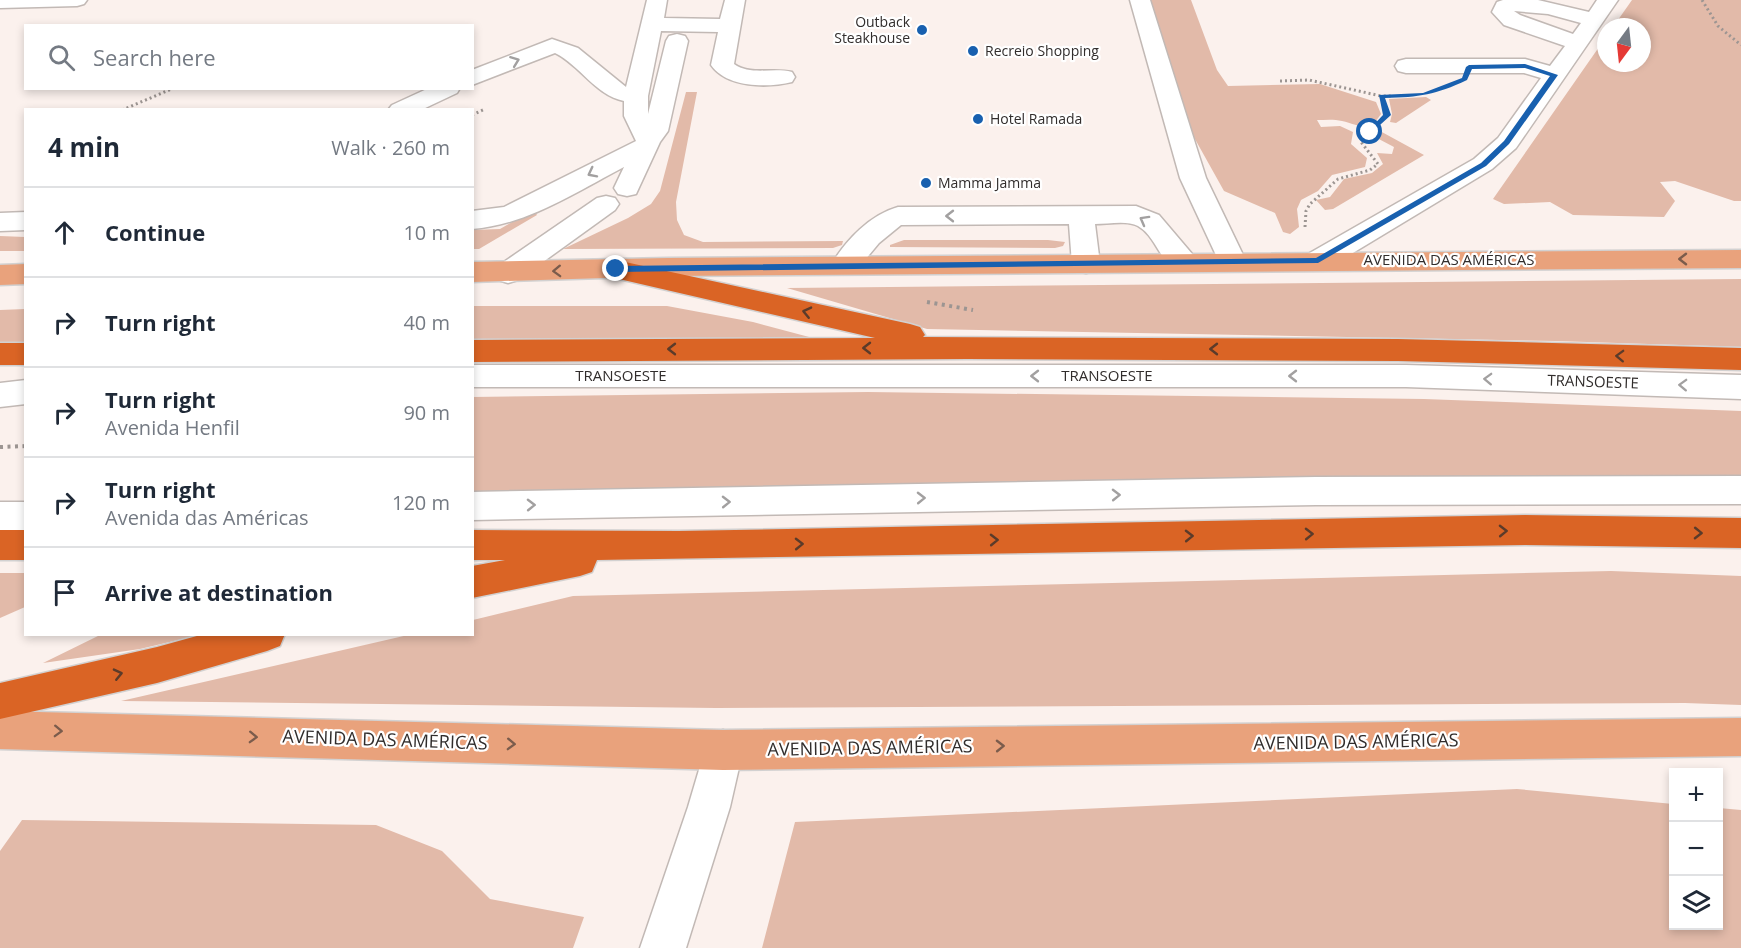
<!DOCTYPE html>
<html lang="en">
<head>
<meta charset="utf-8">
<style>
	body { margin:0; font-family:"Open Sans",sans-serif; background:#f2f2f3; color:#1f2937 }
	.controls { position:absolute; right:18px; bottom:18px; display:grid; overflow:hidden; border-radius:0px; box-shadow:0 3px 9px #0003 }
	.controls button { width:54px; height:54px; display:grid; place-items:center; padding:0; border:0; border-bottom:2px solid #e0e1e3; background:#fff; color:#1f2937; font:30px sans-serif }
	.compass { position:absolute; left:1597px; top:18px; width:54px; height:54px; border-radius:50%; background:#fff; box-shadow:0 3px 9px #0003; rotate:195deg }
	.stop { position:absolute; width:18px; height:18px; margin:-14px; border:4px solid #1860af; border-radius:50%; background:#fff }
	.stop.end { background:#1860af; border-color:#fff; box-shadow:0 2px 6px #0008 }
	.list { margin:0; padding:0; list-style:none }
	h2 { display:flex; justify-content:space-between; align-items:center; height:78px; margin:0; padding:0 24px; font-size:26px }
	h2 small { font-size:20px; font-weight:400; color:#747a83 }
	.list li { display:grid; grid-template-columns:39px 1fr auto; gap:18px; align-items:center; box-sizing:border-box; height:90px; padding:0 24px; border-top:2px solid #e0e1e3 }
	.list b { display:block; font-size:22px; white-space:nowrap }
	.list p { margin:0; font-size:20px; white-space:nowrap; color:#747a83 }
	.list em { font-size:20px; font-style:normal; color:#747a83 }
	.icon { flex:none; width:33px; height:33px; fill:none; stroke:currentColor; stroke-width:2; stroke-linecap:round; stroke-linejoin:round }
	.map { position:relative; flex:none; width:1741px; height:948px; overflow:hidden }
	.search { position:absolute; background:#fff; box-shadow:0 3px 9px #0003; left:24px; top:24px; width:450px; height:66px; display:flex; align-items:center; gap:15px; box-sizing:border-box; padding:0 21px; border-radius:0px; color:#747a83; font-size:22px }
	.panel { position:absolute; background:#fff; box-shadow:0 3px 9px #0003; left:24px; top:108px; width:450px; height:528px; border-radius:0px }
	.map>svg:first-child { display:block }
	.green { fill:#e2baa9 }
	.lines { fill:none; stroke-linecap:round; stroke-linejoin:round }
	.minor-casing { stroke:#c2b9b5; stroke-width:3 }
	.major-casing { stroke:#d2d1d1; stroke-width:3 }
	.highway-casing { stroke:#d2d1d1; stroke-width:3 }
	.path-far1 { stroke:#9c9592; stroke-width:3; stroke-dasharray:2 3; stroke-linecap:butt }
	.path { stroke:#9c9592; stroke-width:4; stroke-dasharray:3 4.5; stroke-linecap:butt }
	.minor { fill:#fff; fill-rule:evenodd }
	.major { fill:#e9a27c; fill-rule:evenodd }
	.highway { fill:#da6425; fill-rule:evenodd }
	.oneway { stroke:#a2a0a0 }
	.oneway2 { stroke:#7b5c4c }
	.oneway3 { stroke:#5b3b2a }
	.route { fill:#1860af }
	.poi-dot { fill:#1860af; stroke:#fff; stroke-width:2 }
	.labels { text-anchor:middle; stroke-width:4.5; stroke-linejoin:round; paint-order:stroke }
	.far-poi-label { font-size:14px; fill:#312d2c; stroke:#fff; text-anchor:start }
	.street-label { font-size:15px; fill:#312d2c; stroke:#fff }
	.near-street-label { font-size:18px; fill:#312d2c; stroke:#fff }
</style>
</head>
<body>
<div class="map">
<svg width="1741" height="948" viewBox="0 0 1741 948">
	<rect width="100%" height="100%" fill="#fbf1ed"/>
	<!-- green -->
	<g class="green">
		<path d="M1145 0H1191L1217 70 1228 86 1320 84 1376 102 1381 114C1368 134 1360 125 1342 121 1334 119 1325 120 1317 120L1321 127 1340 126 1353 132 1351 144 1367 158 1365 167 1332 175 1318 191 1301 200 1297 209 1299 227 1290 234 1283 232 1275 213 1224 191 1181 114Z"/>
		<polygon points="1632,0 1741,0 1741,201 1734,201 1675,181 1660,182 1675,201 1664,217 1573,215 1550,202 1504,204 1493,199 1606,37 1606,63 1642,63 1642,27 1613,27"/>
		<polygon points="686,92 697,92 676,202 677,220 684,235 703,242 843,241 842,245 833,248 563,249 628,218 651,204 660,191"/>
		<polygon points="1426,97 1431,100 1396,123 1390,122 1392,114 1389,99"/>
		<polygon points="1380,131 1424,155 1333,209 1325,210 1316,200 1330,197 1344,179 1372,173 1383,164 1377,153 1392,154 1394,147 1373,136"/>
		<polygon points="535,212 537,215 479,249 473,249 472,230 500,229 528,213"/>
		<polygon points="0,236 25,237 25,251 0,251"/>
		<polygon points="904,240 1048,240 1065,242 1063,246 1055,248 890,247 890,245"/>
		<polygon points="1741,279 1741,347 1556,341 927,329 787,288"/>
		<polygon points="472,306 667,306 753,322 828,342 473,344"/>
		<polygon points="25,309 25,346 0,347 0,310"/>
		<polygon points="868,392 1424,399 1741,411 1741,482 473,500 472,397"/>
		<polygon points="1611,571 1741,576 1741,705 1685,703 716,708 121,701 408,635 472,634 473,620 573,596"/>
		<polygon points="0,573 26,573 25,607 0,618"/>
		<polygon points="100,635 100,634 199,635 140,649 43,663"/>
		<polygon points="1517,789 1673,804 1674,926 1718,926 1719,808 1741,810 1741,948 762,948 795,822"/>
		<polygon points="22,820 376,825 442,851 490,899 584,917 573,948 0,948 0,851"/>
	</g>
	<g class="lines">
		<defs>
			<g id="minor">
				<polygon points="0,0 87,0 84,4 77,6 0,8"/>
				<path d="M647 0H667L664 18 720 19 725 0H745L734 64C751 76 773 67 792 72L795 77 792 82C767 88 727 88 711 65L718 32 661 31 648 96V114L666 41 669 36 677 34 685 36 688 41 668 131 660 142 636 194 627 196 618 194 614 188 624 167C576 192 527 225 472 229V211L504 207 636 141 624 116V101C595 95 581 66 555 53L472 85V70L552 39 578 48 626 87Z"/>
				<polygon points="1130,0 1150,0 1206,178 1246,261 1242,268 1232,270 1222,268 1180,178"/>
				<path d="M1503 0H1538L1589 12 1597 0H1618L1516 148 1492 169 1328 268 1318 270 1308 268 1304 261 1308 254 1474 159 1498 138 1541 78 1524 73H1406L1398 71 1395 66 1398 61 1406 59H1525L1550 66 1565 46 1504 25 1492 12 1497 2ZM1514 11 1548 14 1581 23 1573 34 1520 15Z"/>
				<polygon points="429,88 460,88 457,93 421,110 388,110 392,105"/>
				<polygon points="606,196 615,198 619,204 615,210 518,280 508,283 498,280 494,273 498,266 597,198"/>
				<path d="M1136 206 1159 215 1193 255 1197 262 1193 269C1161 277 1160 238 1138 226 1127 220 1108 224 1095 224L1100 264 1096 271 1086 273 1076 271 1072 264 1069 224 901 225 879 243 855 272 845 274 835 272 831 265C846 240 870 215 898 207Z"/>
				<polygon points="26,212 26,230 0,231 0,213"/>
				<polygon points="472,365 1406,365 1741,375 1741,399 1406,387 472,387"/>
				<polygon points="26,380 26,404 0,407 0,383"/>
				<polygon points="1741,476 1741,504 1316,505 472,520 472,492 1316,477"/>
				<rect x="0" y="502" width="26" height="28"/>
				<polygon points="723,730 737,736 743,750 730,807 686,948 640,948 688,807 709,736"/>
			</g>
			<g id="major">
				<polygon points="1741,250 1741,268 668,276 472,282 472,262 668,258"/>
				<polygon points="26,264 26,284 0,285 0,265"/>
				<polygon points="0,711 723,730 1741,718 1741,756 723,770 0,749"/>
			</g>
			<g id="highway">
				<polygon points="616,260 910,324 920,327 925,335 923,337 1398,339 1741,348 1741,370 1398,361 967,359 472,362 472,340 875,338 606,276 602,269 606,262"/>
				<rect x="0" y="343" width="26" height="22"/>
				<polygon points="1525,515 1741,518 1741,548 1525,545 597,560 592,572 580,576 472,598 472,566 505,560 472,560 472,530 678,531"/>
				<rect x="0" y="530" width="26" height="30"/>
				<polygon points="204,634 285,634 280,646 267,651 157,683 0,719 0,683 157,647"/>
			</g>
		</defs>
		<!-- minor casing -->
		<use href="#minor" class="minor-casing"/>
		<!-- major casing -->
		<use href="#major" class="major-casing"/>
		<!-- highway casing -->
		<use href="#highway" class="highway-casing"/>
		<!-- path-far1 -->
		<g class="path-far1">
			<polyline points="1702,0 1718,26 1741,45"/>
			<polyline points="1280,81 1309,80 1381,96"/>
			<polyline points="122,110 174,88"/>
			<polyline points="472,115 485,109"/>
			<polyline points="1305,227 1306,211 1310,204 1338,179 1370,170 1378,164 1361,142 1362,135 1370,132 1387,115 1381,96 1392,96"/>
		</g>
		<!-- path -->
		<g class="path">
			<polyline points="927,302 973,310"/>
			<polyline points="0,447 26,446"/>
		</g>
		<!-- minor -->
		<use href="#minor" class="minor"/>
		<!-- major -->
		<use href="#major" class="major"/>
		<!-- highway -->
		<use href="#highway" class="highway"/>
	</g>
	<!-- one-way arrows -->
	<defs><path id="oneway-chevron" d="M-2-3.5L2.5 0L-2 3.5" fill="none" stroke-width="1.6" stroke-linecap="round" stroke-linejoin="round" transform="scale(1.5)"/></defs>
	<g class="oneway">
		<use href="#oneway-chevron" transform="translate(515 61) rotate(-21)"/>
		<use href="#oneway-chevron" transform="translate(592 173) rotate(153)"/>
		<use href="#oneway-chevron" transform="translate(950 216) rotate(180)"/>
		<use href="#oneway-chevron" transform="translate(1144 220) rotate(-151)"/>
		<use href="#oneway-chevron" transform="translate(1035 376) rotate(-180)"/>
		<use href="#oneway-chevron" transform="translate(1293 376) rotate(-180)"/>
		<use href="#oneway-chevron" transform="translate(1488 379) rotate(-178)"/>
		<use href="#oneway-chevron" transform="translate(1683 385) rotate(-178)"/>
		<use href="#oneway-chevron" transform="translate(1116 495) rotate(-1)"/>
		<use href="#oneway-chevron" transform="translate(921 498) rotate(-1)"/>
		<use href="#oneway-chevron" transform="translate(726 502) rotate(-1)"/>
		<use href="#oneway-chevron" transform="translate(531 505) rotate(-1)"/>
	</g>
	<g class="oneway2">
		<use href="#oneway-chevron" transform="translate(1683 259) rotate(180)"/>
		<use href="#oneway-chevron" transform="translate(557 271) rotate(178)"/>
		<use href="#oneway-chevron" transform="translate(58 731) rotate(2)"/>
		<use href="#oneway-chevron" transform="translate(253 737) rotate(2)"/>
		<use href="#oneway-chevron" transform="translate(511 744) rotate(2)"/>
		<use href="#oneway-chevron" transform="translate(1000 746) rotate(-1)"/>
	</g>
	<g class="oneway3">
		<use href="#oneway-chevron" transform="translate(807 312) rotate(-167)"/>
		<use href="#oneway-chevron" transform="translate(867 348) rotate(180)"/>
		<use href="#oneway-chevron" transform="translate(672 349) rotate(180)"/>
		<use href="#oneway-chevron" transform="translate(1214 349) rotate(-180)"/>
		<use href="#oneway-chevron" transform="translate(1620 356) rotate(-178)"/>
		<use href="#oneway-chevron" transform="translate(1503 531) rotate(-1)"/>
		<use href="#oneway-chevron" transform="translate(1698 533) rotate(1)"/>
		<use href="#oneway-chevron" transform="translate(1309 534) rotate(-1)"/>
		<use href="#oneway-chevron" transform="translate(1189 536) rotate(-1)"/>
		<use href="#oneway-chevron" transform="translate(994 540) rotate(-1)"/>
		<use href="#oneway-chevron" transform="translate(799 544) rotate(-1)"/>
		<use href="#oneway-chevron" transform="translate(118 674) rotate(-13)"/>
	</g>
	<!-- route -->
	<path class="route" d="M1525 64 1558 75 1509 144 1486 166 1318 263 616 272 612 269 616 266 1316 258 1481 163 1504 141 1550 76 1525 68 1472 69 1467 80C1435 95 1420 97 1385 98L1391 115 1370 134 1367 132 1383 115 1379 95 1423 93 1462 78 1466 67 1469 65Z"/>
	<!-- markers -->
	<g class="poi-dot">
		<circle cx="922" cy="30" r="6"/>
		<circle cx="973" cy="51" r="6"/>
		<circle cx="978" cy="119" r="6"/>
		<circle cx="926" cy="183" r="6"/>
	</g>
	<g class="labels">
		<!-- far-poi labels -->
		<g class="far-poi-label">
			<text x="910" y="27" text-anchor="end">Outback<tspan x="910" dy="16">Steakhouse</tspan></text>
			<text x="985" y="56">Recreio Shopping</text>
			<text x="990" y="124">Hotel Ramada</text>
			<text x="938" y="188">Mamma Jamma</text>
		</g>
		<!-- street labels -->
		<g class="street-label">
			<text x="1449" y="265">AVENIDA DAS AMÉRICAS</text>
			<text x="621" y="381">TRANSOESTE</text>
			<text x="1107" y="381">TRANSOESTE</text>
			<text transform="translate(1593 382) rotate(2)" y="5">TRANSOESTE</text>
		</g>
		<!-- near-street labels -->
		<g class="near-street-label">
			<text transform="translate(385 740) rotate(2)" y="6">AVENIDA DAS AMÉRICAS</text>
			<text transform="translate(1356 742) rotate(-1)" y="6">AVENIDA DAS AMÉRICAS</text>
			<text transform="translate(870 748) rotate(-1)" y="6">AVENIDA DAS AMÉRICAS</text>
		</g>
	</g>
</svg>
<div class="controls">
<button>+</button>
<button>−</button>
<button><svg class="icon" aria-label="layers" viewBox="0 0 24 24"><path d="M12 4l9 5-9 5-9-5zM3 14l9 5 9-5"/></svg></button>
</div>
<svg class="compass" viewBox="-18 -18 36 36"><path d="M0-13l5 13h-10z" fill="#e53935"/><path d="M0 13l5-13h-10z" fill="#747a83"/></svg>
<div class="stop" style="left:1370px;top:132px"></div>
<div class="stop end" style="left:616px;top:269px"></div>
<div class="search"><svg class="icon" aria-label="search" viewBox="0 0 24 24"><circle cx="10" cy="10" r="6"/><path d="M15 15l6 6"/></svg>Search here</div>
<section class="panel">
<h2>4 min<small>Walk · 260 m</small></h2>
<ul class="list">
<li><svg class="icon" aria-label="ahead" viewBox="0 0 24 24"><path d="M12 20V5M6 11l6-6 6 6"/></svg><div><b>Continue</b></div><em>10 m</em></li>
<li><svg class="icon" aria-label="right" viewBox="0 0 24 24"><path d="M7 20v-9h11M14 6l5 5-5 5"/></svg><div><b>Turn right</b></div><em>40 m</em></li>
<li><svg class="icon" aria-label="right" viewBox="0 0 24 24"><path d="M7 20v-9h11M14 6l5 5-5 5"/></svg><div><b>Turn right</b><p>Avenida Henfil</p></div><em>90 m</em></li>
<li><svg class="icon" aria-label="right" viewBox="0 0 24 24"><path d="M7 20v-9h11M14 6l5 5-5 5"/></svg><div><b>Turn right</b><p>Avenida das Américas</p></div><em>120 m</em></li>
<li><svg class="icon" aria-label="arrive" viewBox="0 0 24 24"><path d="M6 21V4h12l-3 4 3 4H6"/></svg><div><b>Arrive at destination</b></div></li>
</ul>
</section>
</div>
</body>
</html>
